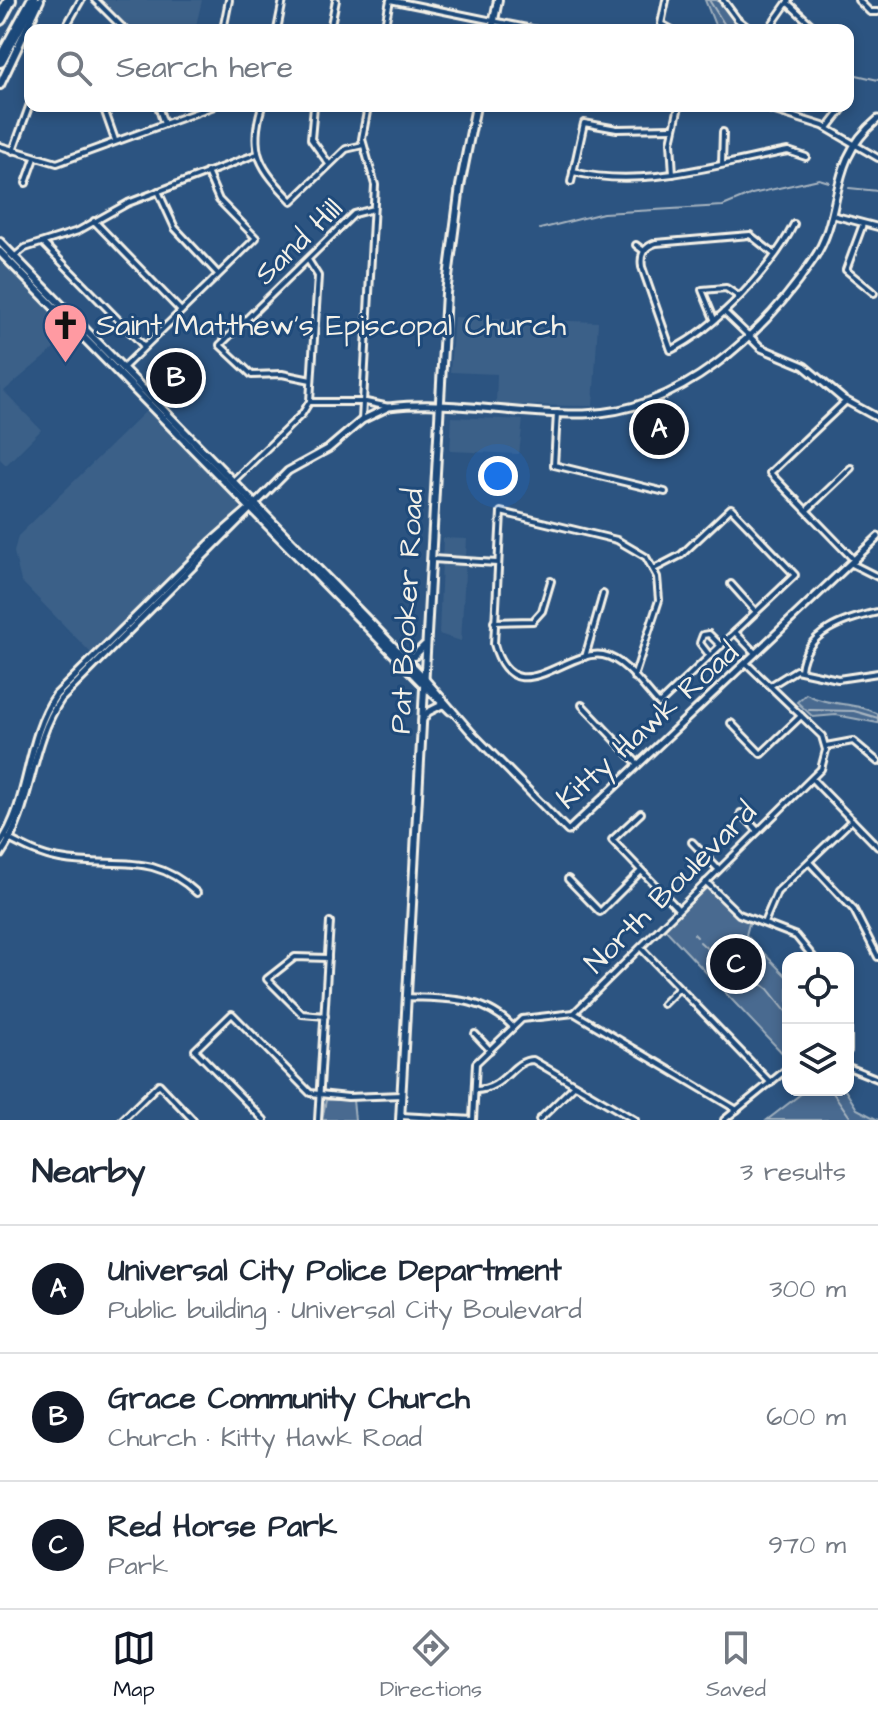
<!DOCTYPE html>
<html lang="en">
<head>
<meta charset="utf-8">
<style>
	body { margin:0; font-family:"Architects Daughter",sans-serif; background:#f6f6f7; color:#1f2937 }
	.controls { position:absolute; right:24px; bottom:24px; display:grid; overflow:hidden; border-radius:16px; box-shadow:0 4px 12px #0003 }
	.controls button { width:72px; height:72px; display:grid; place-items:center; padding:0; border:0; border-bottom:2px solid #e0e1e3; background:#fff; color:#1f2937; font:40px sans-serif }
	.you { position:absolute; left:498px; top:476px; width:28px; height:28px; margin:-20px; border:6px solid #fff; border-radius:50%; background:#1a73e8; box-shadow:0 0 0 12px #1a73e833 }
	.badge { display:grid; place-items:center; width:52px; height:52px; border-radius:50%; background:#111827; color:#fff; font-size:26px; font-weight:700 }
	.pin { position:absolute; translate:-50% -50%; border:4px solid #fff; box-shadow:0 2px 8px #0006 }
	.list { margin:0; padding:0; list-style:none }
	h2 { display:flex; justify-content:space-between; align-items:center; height:104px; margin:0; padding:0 32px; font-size:34px }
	h2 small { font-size:26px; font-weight:400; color:#747a83 }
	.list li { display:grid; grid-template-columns:52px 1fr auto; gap:24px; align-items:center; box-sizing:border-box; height:128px; padding:0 32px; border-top:2px solid #e0e1e3 }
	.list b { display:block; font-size:30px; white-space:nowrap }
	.list p { margin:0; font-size:26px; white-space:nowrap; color:#747a83 }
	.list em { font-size:26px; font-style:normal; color:#747a83 }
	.icon { flex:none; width:44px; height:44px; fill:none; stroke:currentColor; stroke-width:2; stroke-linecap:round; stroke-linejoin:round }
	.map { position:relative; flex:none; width:878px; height:1120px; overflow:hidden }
	.search { position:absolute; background:#fff; box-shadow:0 4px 12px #0003; left:24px; right:24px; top:24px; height:88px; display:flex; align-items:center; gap:20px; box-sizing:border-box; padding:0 28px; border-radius:16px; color:#747a83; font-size:30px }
	.sheet { height:488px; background:#fff }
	nav { display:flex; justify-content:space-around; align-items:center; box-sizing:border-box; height:112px; border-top:2px solid #e0e1e3; background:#fff; font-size:22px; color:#747a83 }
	nav a { display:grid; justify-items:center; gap:4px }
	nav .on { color:#111827 }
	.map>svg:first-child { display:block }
	.built { fill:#3b6088 }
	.green { fill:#496b90; stroke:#9eaebc; stroke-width:2 }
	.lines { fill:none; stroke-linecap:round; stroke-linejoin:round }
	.stream { stroke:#a7b4c0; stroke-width:2 }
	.minor-casing { stroke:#f4f1e8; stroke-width:10 }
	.tertiary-casing { stroke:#f4f1e8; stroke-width:11 }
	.secondary-casing { stroke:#f4f1e8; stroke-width:12 }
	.motorway-casing { stroke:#f4f1e8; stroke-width:16 }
	.minor { stroke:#1f4a7a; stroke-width:4 }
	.tertiary { stroke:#1f4a7a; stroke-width:5 }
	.secondary { stroke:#1f4a7a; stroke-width:6 }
	.motorway { stroke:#1f4a7a; stroke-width:10 }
	.labels { text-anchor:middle; stroke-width:6; stroke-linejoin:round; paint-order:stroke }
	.street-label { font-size:30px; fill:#f4f1e8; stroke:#1f4a7a }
	.poi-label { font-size:30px; fill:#f4f1e8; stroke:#1f4a7a; text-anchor:start }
</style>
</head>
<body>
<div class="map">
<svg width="878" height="1120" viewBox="0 0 878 1120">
	<rect width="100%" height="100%" fill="#2c5481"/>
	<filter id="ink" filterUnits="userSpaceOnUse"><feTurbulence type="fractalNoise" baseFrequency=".0125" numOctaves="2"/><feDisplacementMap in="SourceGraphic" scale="16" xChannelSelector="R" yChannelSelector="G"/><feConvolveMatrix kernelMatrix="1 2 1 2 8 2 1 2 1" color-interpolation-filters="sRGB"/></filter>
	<g filter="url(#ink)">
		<!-- built -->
		<g class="built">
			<polygon points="101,0 202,0 195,30 130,30"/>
			<polygon points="0,258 74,332 4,391 41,430 6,465 0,459"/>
			<polygon points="454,317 598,322 593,406 496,405 497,374 450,372"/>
			<polygon points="145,412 159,420 240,503 239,510 91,653 21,581 14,552 18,536"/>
			<polygon points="452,417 523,420 519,454 450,451"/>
			<polygon points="443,538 467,539 461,641 439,634"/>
		</g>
		<!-- green -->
		<g class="green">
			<polygon points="705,0 717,0 744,30 717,30"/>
			<path d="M806 694C829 707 855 701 878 714V723L836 715 813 717 797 702Z"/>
			<polygon points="708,886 736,914 750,920 746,935 788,978 788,1059 664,928 697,896 695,892"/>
			<polygon points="806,1090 845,1090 857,1109 878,1120 767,1120"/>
			<polygon points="326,1100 353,1100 355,1120 322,1120"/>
		</g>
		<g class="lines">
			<!-- stream -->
			<g class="stream">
				<polyline points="709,0 728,30"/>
				<polyline points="848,73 878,80"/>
				<polyline points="849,188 878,191"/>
				<polyline points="540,229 603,213 723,206 752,194 819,179 829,182"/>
				<polyline points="809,710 854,711 878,718"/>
				<polyline points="694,934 697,937"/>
				<polyline points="700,942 726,966 751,976 768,989 788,1014"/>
				<polyline points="831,1090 852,1120"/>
			</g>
			<defs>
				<g id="minor">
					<polyline points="95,0 125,30"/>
					<polyline points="666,0 661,24 672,30"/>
					<polyline points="723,0 737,19 751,30"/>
					<polyline points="858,0 870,12 878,12"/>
					<polyline points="788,3 817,30"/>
					<polyline points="64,30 81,0"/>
					<polyline points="223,30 229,0"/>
					<polyline points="277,30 283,0"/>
					<polyline points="330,30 336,0"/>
					<polyline points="384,30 390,0 537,30"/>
					<polyline points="768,30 789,0"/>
					<polyline points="848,101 851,97"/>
					<polyline points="103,106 115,140"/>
					<polyline points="158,106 164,124"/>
					<path d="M262 106C248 152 260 168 292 201L346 149 363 145"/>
					<polyline points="314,106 311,139 329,164"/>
					<polyline points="759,106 823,126 878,158"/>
					<polyline points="786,114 789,106"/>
					<polyline points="828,128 845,106"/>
					<polyline points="0,146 57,163 214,106"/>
					<polyline points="13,151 30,104"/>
					<polyline points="722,164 723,132"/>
					<path d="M573 172C645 189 717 164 788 151L806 157"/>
					<polyline points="673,174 671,142 679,106"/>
					<polyline points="571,182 584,123 617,129 673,128"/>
					<polyline points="26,183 35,158"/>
					<polyline points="158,191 175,228 218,274"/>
					<polyline points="832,215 878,227"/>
					<polyline points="94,221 181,311"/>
					<polyline points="863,224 846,270 874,293"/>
					<polyline points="43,243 144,346"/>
					<polyline points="636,245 644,251"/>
					<path d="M774 254 750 235 656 243C644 247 640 254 642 267L671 350C715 329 773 267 794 224"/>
					<polyline points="14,257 25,248 78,231 128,203 257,154"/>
					<polyline points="724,312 748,335"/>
					<polyline points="714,319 702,290 726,288 738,296"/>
					<polyline points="123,368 256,238 219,200 207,172"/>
					<polyline points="311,380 282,374 252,375 220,345 354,214 373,209"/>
					<polyline points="846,401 770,473 855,561"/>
					<polyline points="310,402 366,402 389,407"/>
					<polyline points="557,413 554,465 665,492"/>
					<polyline points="362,420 375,185 362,139 368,106"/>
					<polyline points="232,482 302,414 310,401 318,276 308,260"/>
					<polyline points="807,510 851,468"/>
					<polyline points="432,559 497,563"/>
					<polyline points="852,564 878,577"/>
					<polyline points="731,584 756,612"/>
					<polyline points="494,622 533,621 542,611 551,581"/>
					<polyline points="735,632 755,653"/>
					<polyline points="710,656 700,643 703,635 709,634 721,646"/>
					<polyline points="585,657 603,594"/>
					<path d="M801 670C805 631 846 619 878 612"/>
					<path d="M634 677 659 600 657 577 646 557 617 540 501 512 494 644C514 716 566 648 603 655 625 659 644 688 659 704L795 575 731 508 681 555 654 569"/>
					<polyline points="770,686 796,670 838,679 878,673"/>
					<polyline points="582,705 638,764"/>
					<polyline points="731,723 761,754 801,716"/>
					<polyline points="826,746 853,741 878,762"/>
					<polyline points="813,780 878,847"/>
					<polyline points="641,813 612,840 678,909"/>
					<polyline points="741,813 758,831"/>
					<path d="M7 838C24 847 41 856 60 859 115 869 151 850 197 893"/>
					<polyline points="692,842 718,869"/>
					<polyline points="809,862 854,910 878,957"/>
					<polyline points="568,879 600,912 641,871"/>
					<polyline points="706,882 739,914 796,936 814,958"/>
					<polyline points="764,923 777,892 852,820"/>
					<polyline points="641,948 771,1083"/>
					<path d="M407 997C446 999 484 996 513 1027"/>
					<polyline points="663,1004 679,988"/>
					<polyline points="574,1013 737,1110"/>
					<polyline points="325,1016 302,1014 267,979 295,957 328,958"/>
					<polyline points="848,1025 848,1051"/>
					<polyline points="475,1034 490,1050"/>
					<polyline points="848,1067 878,1079"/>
					<path d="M475 1090C505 1090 511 1060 533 1060L635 1120"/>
					<polyline points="401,1116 473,1120"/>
					<polyline points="122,1120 159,1084 193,1120"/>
					<polyline points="264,1120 195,1050 232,1014 310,1093 348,1097 402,1095"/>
					<polyline points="318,1120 330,922"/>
					<polyline points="473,1120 476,1063 522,1019 574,1013 821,769 826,750 822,736 747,664"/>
					<polyline points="539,1120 575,1085"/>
					<polyline points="724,1120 788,1068"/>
				</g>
				<g id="tertiary">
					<polyline points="748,335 761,348 804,366 843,399 878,418"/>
					<polyline points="425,679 471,732 568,831 878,537"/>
					<polyline points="423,684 450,711"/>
					<polyline points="422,721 428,712 442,705"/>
					<path d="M0 844C31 800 25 740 56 695L211 542 250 508"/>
					<path d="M0 855C33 808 29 746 61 699L288 471 328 449 362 420 389 407C453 399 520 416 584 414 679 412 763 335 813 260 846 211 825 163 878 119"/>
				</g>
				<g id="secondary">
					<polyline points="492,30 498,0"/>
					<polyline points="0,85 40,0"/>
					<polyline points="0,242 424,678"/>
					<polyline points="0,252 423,684"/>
					<polyline points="404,656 414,656 424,646"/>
					<polyline points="400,1120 446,293 460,186 476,106"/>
				</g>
				<g id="motorway">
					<polyline points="0,19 10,0"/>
					<polyline points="0,61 33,0"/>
				</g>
			</defs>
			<!-- minor casing -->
			<use href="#minor" class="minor-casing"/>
			<!-- tertiary casing -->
			<use href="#tertiary" class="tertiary-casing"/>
			<!-- secondary casing -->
			<use href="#secondary" class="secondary-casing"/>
			<!-- motorway casing -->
			<use href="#motorway" class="motorway-casing"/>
			<!-- minor -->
			<use href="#minor" class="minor"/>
			<!-- tertiary -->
			<use href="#tertiary" class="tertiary"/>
			<!-- secondary -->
			<use href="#secondary" class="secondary"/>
			<!-- motorway -->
			<use href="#motorway" class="motorway"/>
		</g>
	</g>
	<!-- icons -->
	<defs>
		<symbol id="church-pin" viewBox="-11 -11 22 30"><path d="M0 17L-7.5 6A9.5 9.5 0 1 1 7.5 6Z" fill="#ff9aa2" stroke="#1f4a7a"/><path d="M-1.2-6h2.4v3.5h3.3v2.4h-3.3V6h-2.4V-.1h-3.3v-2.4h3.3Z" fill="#111"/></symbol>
	</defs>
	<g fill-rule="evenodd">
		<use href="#church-pin" x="40" y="300" width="51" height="69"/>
	</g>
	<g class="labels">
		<!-- street labels -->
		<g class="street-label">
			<text transform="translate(298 241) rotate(-44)" y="10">Sand Hill</text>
			<text transform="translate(406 611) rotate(-87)" y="10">Pat Booker Road</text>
			<text transform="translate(647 725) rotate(-42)" y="10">Kitty Hawk Road</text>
			<text transform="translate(670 887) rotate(-45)" y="10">North Boulevard</text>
		</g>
		<!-- poi labels -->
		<g class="poi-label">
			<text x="96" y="335">Saint Matthew's Episcopal Church</text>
		</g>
	</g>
</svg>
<div class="controls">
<button><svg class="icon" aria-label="locate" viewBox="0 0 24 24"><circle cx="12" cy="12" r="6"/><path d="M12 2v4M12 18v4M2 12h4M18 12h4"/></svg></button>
<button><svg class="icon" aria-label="layers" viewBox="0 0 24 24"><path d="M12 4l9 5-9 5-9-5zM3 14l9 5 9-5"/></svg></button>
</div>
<div class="you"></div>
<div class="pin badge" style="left:659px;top:429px">A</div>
<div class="pin badge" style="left:176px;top:378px">B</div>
<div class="pin badge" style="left:736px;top:964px">C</div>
<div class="search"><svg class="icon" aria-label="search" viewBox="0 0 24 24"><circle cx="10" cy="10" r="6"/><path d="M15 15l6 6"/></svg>Search here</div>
</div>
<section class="sheet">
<h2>Nearby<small>3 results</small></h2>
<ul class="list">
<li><span class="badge">A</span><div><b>Universal City Police Department</b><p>Public building · Universal City Boulevard</p></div><em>300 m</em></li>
<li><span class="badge">B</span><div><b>Grace Community Church</b><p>Church · Kitty Hawk Road</p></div><em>600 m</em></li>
<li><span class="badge">C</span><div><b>Red Horse Park</b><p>Park</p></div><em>970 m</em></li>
</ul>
</section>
<nav>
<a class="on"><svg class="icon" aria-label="map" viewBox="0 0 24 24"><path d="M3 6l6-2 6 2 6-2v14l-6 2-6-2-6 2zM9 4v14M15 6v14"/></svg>Map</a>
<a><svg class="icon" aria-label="directions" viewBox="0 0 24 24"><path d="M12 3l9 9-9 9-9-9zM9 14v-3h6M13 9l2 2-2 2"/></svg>Directions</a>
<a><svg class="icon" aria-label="saved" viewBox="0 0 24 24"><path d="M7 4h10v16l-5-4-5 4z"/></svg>Saved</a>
</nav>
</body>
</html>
